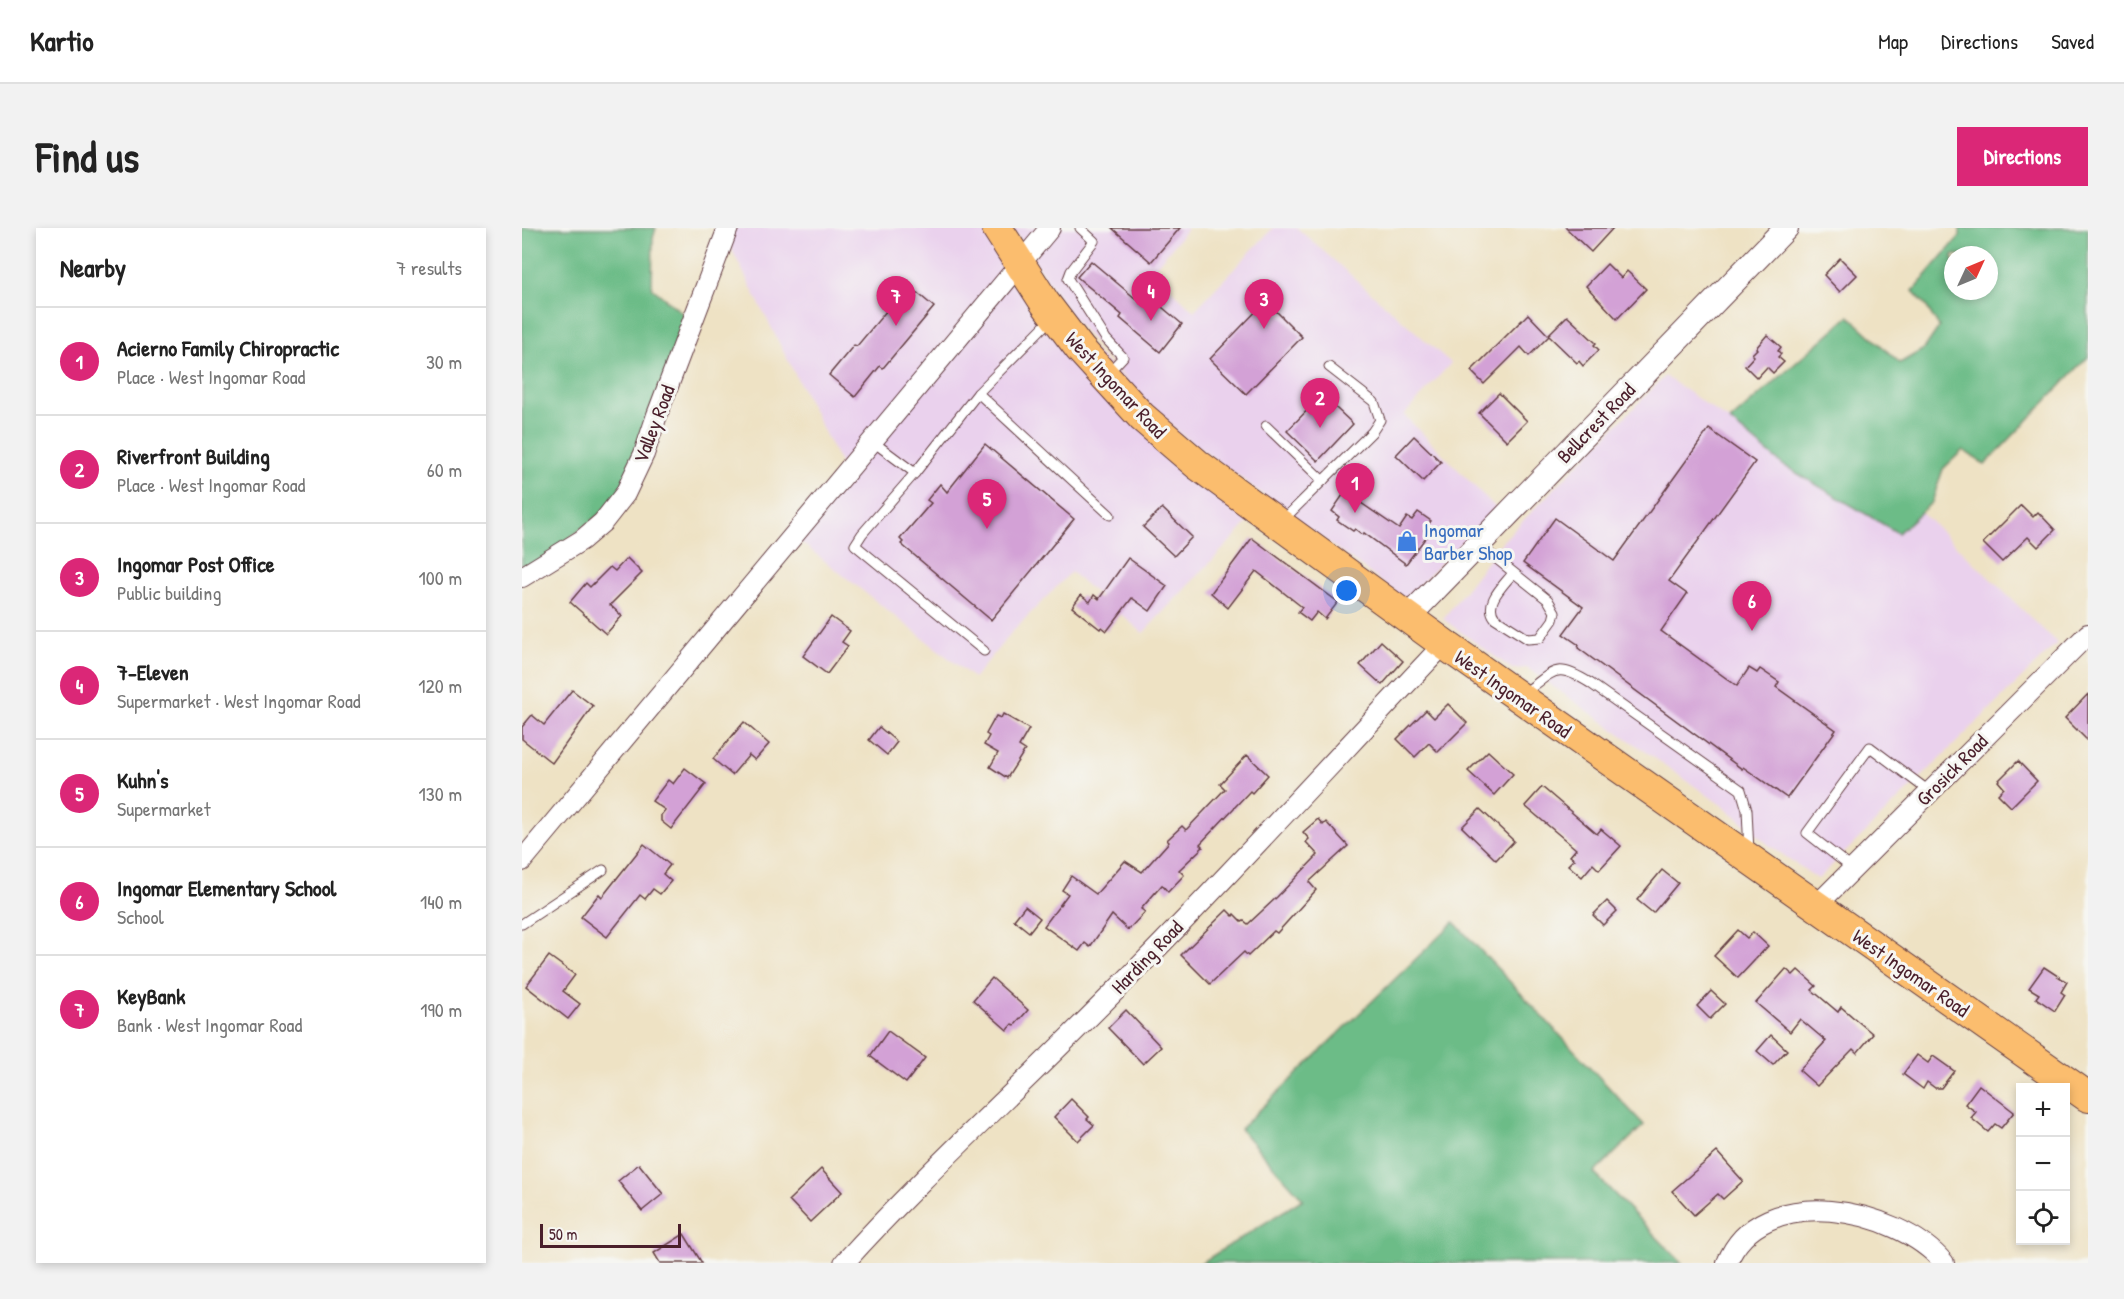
<!DOCTYPE html>
<html lang="en">
<head>
<meta charset="utf-8">
<style>
	body { margin:0; font-family:"Patrick Hand",sans-serif; background:#f2f2f2; color:#222 }
	.controls { position:absolute; right:18px; bottom:18px; display:grid; overflow:hidden; border-radius:0px; box-shadow:0 3px 9px #0003 }
	.controls button { width:54px; height:54px; display:grid; place-items:center; padding:0; border:0; border-bottom:2px solid #e0e0e0; background:#fff; color:#222; font:30px sans-serif }
	.compass { position:absolute; left:1422px; top:18px; width:54px; height:54px; border-radius:50%; background:#fff; box-shadow:0 3px 9px #0003; rotate:46deg }
	.scale { position:absolute; left:18px; bottom:15px; width:141px; box-sizing:border-box; padding-left:6px; border:3px solid #4a1f2b; border-top:0; font-size:16px; line-height:21px; white-space:nowrap; color:#4a1f2b; -webkit-text-stroke:4px #f6f6f2; paint-order:stroke }
	.you { position:absolute; left:825px; top:363px; width:21px; height:21px; margin:-15px; border:4px solid #fff; border-radius:50%; background:#1a73e8; box-shadow:0 0 0 9px #1a73e833 }
	.badge { display:grid; place-items:center; width:39px; height:39px; border-radius:50%; background:#db2777; color:#fff; font-size:20px; font-weight:700 }
	.pin { position:absolute; translate:-50% -50px; filter:drop-shadow(0 2px 3px #0008) }
	.pin::after { content:''; position:absolute; top:32px; width:21px; height:18px; background:inherit; clip-path:polygon(0 0,100% 0,50% 100%) }
	.list { margin:0; padding:0; list-style:none }
	h2 { display:flex; justify-content:space-between; align-items:center; height:78px; margin:0; padding:0 24px; font-size:26px }
	h2 small { font-size:20px; font-weight:400; color:#767676 }
	.list li { display:grid; grid-template-columns:39px 1fr auto; gap:18px; align-items:center; box-sizing:border-box; height:108px; padding:0 24px; border-top:2px solid #e0e0e0 }
	.list b { display:block; font-size:22px; white-space:nowrap }
	.list p { margin:0; font-size:20px; white-space:nowrap; color:#767676 }
	.list em { font-size:20px; font-style:normal; color:#767676 }
	.icon { flex:none; width:33px; height:33px; fill:none; stroke:currentColor; stroke-width:2; stroke-linecap:round; stroke-linejoin:round }
	.map { position:relative; flex:none; width:1566px; height:1035px; overflow:hidden; border-radius:0px }
	header { display:flex; align-items:center; gap:36px; box-sizing:border-box; height:84px; padding:0 30px; background:#fff; border-bottom:2px solid #e0e0e0 }
	header strong { font-size:28px }
	nav { display:flex; gap:33px; margin-inline-start:auto; font-size:21px }
	.intro { display:flex; align-items:center; justify-content:space-between; box-sizing:border-box; height:144px; padding:0 36px }
	h1 { margin:0; font-size:42px }
	.button { padding:15px 27px; border-radius:0px; background:#db2777; color:#fff; font-size:21px; font-weight:700 }
	main { display:flex; gap:36px; padding:0 36px }
	aside { flex:1; background:#fff; border-radius:0px; box-shadow:0 3px 9px #0003 }
	.map>svg:first-child { display:block }
	.built { fill:#ead1ed }
	.forest { fill:#6cbc87; stroke:#5b6e59; stroke-width:1.5; fill-rule:evenodd }
	.building { fill:#d3a1d6 }
	.lines { fill:none; stroke-linecap:round; stroke-linejoin:round }
	.service-casing { stroke:#633c42; stroke-width:11 }
	.minor-casing { stroke:#633c42; stroke-width:22 }
	.tertiary-casing { stroke:#633c42; stroke-width:26 }
	.primary-casing { stroke:#633c42; stroke-width:32 }
	.service { stroke:#fff; stroke-width:9 }
	.minor { stroke:#fff; stroke-width:20 }
	.tertiary { stroke:#fff; stroke-width:24 }
	.primary { stroke:#fbbd6e; stroke-width:30 }
	.labels { text-anchor:middle; stroke-width:6; stroke-linejoin:round; paint-order:stroke }
	.street-label { font-size:20px; fill:#4a1f2b; stroke:#f6f6f2 }
	.shop-label { font-size:20px; fill:#366cbe; stroke:#f6f6f2; text-anchor:start }
</style>
</head>
<body>
<header>
<strong>Kartio</strong>
<nav><a>Map</a><a>Directions</a><a>Saved</a></nav>
</header>
<div class="intro"><h1>Find us</h1><a class="button">Directions</a></div>
<main>
<aside>
<h2>Nearby<small>7 results</small></h2>
<ul class="list">
<li><span class="badge">1</span><div><b>Acierno Family Chiropractic</b><p>Place · West Ingomar Road</p></div><em>30 m</em></li>
<li><span class="badge">2</span><div><b>Riverfront Building</b><p>Place · West Ingomar Road</p></div><em>60 m</em></li>
<li><span class="badge">3</span><div><b>Ingomar Post Office</b><p>Public building</p></div><em>100 m</em></li>
<li><span class="badge">4</span><div><b>7-Eleven</b><p>Supermarket · West Ingomar Road</p></div><em>120 m</em></li>
<li><span class="badge">5</span><div><b>Kuhn's</b><p>Supermarket</p></div><em>130 m</em></li>
<li><span class="badge">6</span><div><b>Ingomar Elementary School</b><p>School</p></div><em>140 m</em></li>
<li><span class="badge">7</span><div><b>KeyBank</b><p>Bank · West Ingomar Road</p></div><em>190 m</em></li>
</ul>
</aside>
<div class="map">
<svg width="1566" height="1035" viewBox="0 0 1566 1035">
	<rect width="100%" height="100%" fill="#f6f6f2"/>
	<filter id="ink" filterUnits="userSpaceOnUse"><feTurbulence type="fractalNoise" baseFrequency=".0167" numOctaves="2"/><feDisplacementMap in="SourceGraphic" scale="12" xChannelSelector="R" yChannelSelector="G"/><feConvolveMatrix kernelMatrix="1 2 1 2 8 2 1 2 1" color-interpolation-filters="sRGB"/></filter>
	<filter id="wash" filterUnits="userSpaceOnUse"><feTurbulence type="fractalNoise" baseFrequency=".008" numOctaves="4" result="noise"/><feDisplacementMap in="SourceGraphic" scale="24" xChannelSelector="R" yChannelSelector="G"/><feGaussianBlur stdDeviation="1.35" result="paint"/><feColorMatrix in="noise" values="0 0 0 0 0 0 0 0 0 0 0 0 0 0 0 0 0 1.4 0 .05"/><feComposite in="paint" operator="in"/></filter>
	<g filter="url(#wash)">
		<rect width="100%" height="100%" fill="#eee2c4"/>
		<!-- built -->
		<g class="built">
			<polygon points="206,0 475,0 523,75 738,282 621,405 549,344 489,405 452,450 271,308 323,245 203,8"/>
			<polygon points="490,0 664,0 665,1 630,43 672,83 751,0 775,0 929,135 882,187 974,280 883,371 667,212 613,162 549,87"/>
			<polygon points="1143,148 1208,193 1261,237 1376,305 1399,284 1535,415 1296,651 1247,617 1205,581 1005,440 990,441 921,391 980,314"/>
		</g>
		<!-- forest -->
		<g class="forest">
			<polygon points="0,0 134,0 131,10 130,60 170,93 103,266 0,349"/>
			<path d="M1438 0H1566V129L1463 237 1441 222 1421 241 1410 274 1376 305 1261 237 1208 193 1327 88 1378 135 1402 121 1417 99 1403 76 1391 63 1438 8ZM1431 27H1467V63H1431Z"/>
			<polygon points="932,694 1122,897 1072,945 1160,1035 679,1035 781,971 718,901"/>
		</g>
		<g id="blocks">
			<!-- building -->
			<g class="building">
				<polygon points="590,0 658,0 629,34"/>
				<polygon points="1044,0 1091,0 1069,24"/>
				<polygon points="1318,30 1335,47 1318,64 1302,47"/>
				<polygon points="569,33 614,71 621,63 660,96 638,124 598,90 600,87 555,49"/>
				<polygon points="1085,36 1099,50 1105,43 1124,61 1095,91 1064,58"/>
				<polygon points="386,57 412,79 361,140 358,138 333,169 307,147 332,117 335,118"/>
				<polygon points="744,73 780,109 724,166 688,131"/>
				<polygon points="1006,86 1026,107 1045,88 1074,115 1072,117 1077,122 1061,138 1057,133 1055,135 1027,108 1007,128 999,119 962,156 949,143"/>
				<polygon points="1245,107 1259,119 1256,123 1259,126 1256,129 1262,134 1251,145 1245,139 1235,150 1223,138 1232,128 1230,126 1235,121 1234,120"/>
				<polygon points="977,165 1005,193 985,213 957,185"/>
				<polygon points="800,167 831,196 796,233 765,203"/>
				<polygon points="1187,201 1233,234 1147,353 1165,366 1139,403 1215,458 1227,440 1235,445 1238,441 1257,454 1254,459 1314,502 1265,570 1221,539 1220,541 1056,420 1057,417 1041,406 1061,379 1001,335 1033,290 1092,333"/>
				<polygon points="892,208 919,234 901,253 874,227"/>
				<polygon points="463,216 552,291 469,392 379,316 381,314 378,311 409,275 405,272 418,256 425,264"/>
				<polygon points="823,264 877,301 885,289 890,292 896,284 909,293 902,302 907,305 884,336 842,305 841,307 833,301 831,303 815,292 817,289 810,283"/>
				<polygon points="1499,277 1511,289 1516,284 1533,302 1516,319 1506,309 1480,334 1461,315"/>
				<polygon points="640,280 670,309 652,328 621,299"/>
				<polygon points="730,310 816,374 803,391 795,384 788,393 776,384 780,379 734,343 706,380 689,365"/>
				<polygon points="105,330 120,345 88,377 100,388 84,406 48,374 64,355 68,359 88,339 93,343"/>
				<polygon points="606,330 645,358 628,383 610,370 585,403 580,399 578,401 550,379 559,367 568,374 572,367 577,371"/>
				<polygon points="309,389 328,403 320,414 326,418 305,446 281,428"/>
				<polygon points="859,413 881,433 860,457 838,437"/>
				<polygon points="50,462 71,478 30,535 0,511 0,499 10,487 22,497"/>
				<polygon points="1566,466 1566,513 1543,490"/>
				<polygon points="926,476 945,495 916,524 907,515 893,529 875,511 904,482 912,490"/>
				<polygon points="481,486 507,501 497,518 503,522 485,550 468,539 476,525 462,517 467,508 464,506 474,488 479,490"/>
				<polygon points="222,494 247,516 233,532 227,527 210,547 191,531"/>
				<polygon points="357,499 375,514 365,527 347,512"/>
				<polygon points="966,523 991,546 972,567 946,543"/>
				<polygon points="725,527 746,547 730,565 728,563 678,616 681,619 657,642 662,647 646,664 640,657 619,681 623,684 606,702 590,687 568,719 563,715 557,723 522,698 546,666 540,662 549,648 574,666 603,633 620,644 647,614 645,612 660,598 664,602 703,561 698,556"/>
				<polygon points="1496,533 1515,553 1489,579 1476,566 1482,560 1476,553"/>
				<polygon points="163,540 184,556 149,601 139,593 139,587 143,582 130,573 146,552 151,556"/>
				<polygon points="1020,559 1075,606 1079,601 1099,618 1077,642 1071,636 1060,649 1046,637 1052,631 1048,628 1054,621 1003,578"/>
				<polygon points="958,581 992,613 974,632 940,599"/>
				<polygon points="796,591 801,597 804,594 826,618 787,654 794,662 755,705 752,703 726,728 722,724 688,756 659,727 705,682 711,688 712,686 720,694 722,693 726,696 755,669 796,627 784,614 787,611 781,604"/>
				<polygon points="122,616 148,637 141,646 149,653 138,666 131,661 123,671 118,667 85,709 59,689 77,666 80,669"/>
				<polygon points="1140,642 1156,655 1131,685 1115,672"/>
				<polygon points="1085,673 1095,683 1081,697 1071,687"/>
				<polygon points="503,678 518,690 507,704 492,692"/>
				<polygon points="1216,702 1225,710 1231,704 1246,718 1216,750 1192,728"/>
				<polygon points="27,728 53,747 41,763 58,776 46,791 4,758"/>
				<polygon points="1522,739 1545,754 1539,764 1543,767 1533,783 1514,770 1517,766 1507,760"/>
				<polygon points="1264,741 1271,747 1276,742 1294,758 1290,762 1316,784 1319,779 1351,806 1335,825 1331,821 1295,858 1277,842 1304,813 1278,791 1268,804 1234,775"/>
				<polygon points="470,750 506,782 493,797 490,796 485,802 451,772"/>
				<polygon points="1189,763 1203,776 1188,791 1175,778"/>
				<polygon points="604,782 639,819 621,836 586,800"/>
				<polygon points="366,803 403,830 384,855 348,828"/>
				<polygon points="1249,807 1265,822 1251,837 1235,823"/>
				<polygon points="1395,827 1406,835 1411,828 1432,843 1419,860 1413,860 1405,854 1401,861 1381,846"/>
				<polygon points="1457,857 1492,884 1479,900 1473,896 1466,904 1449,890 1454,884 1443,876"/>
				<polygon points="549,871 567,889 565,891 572,897 556,913 532,889"/>
				<polygon points="1195,924 1221,953 1201,971 1196,966 1172,987 1150,963"/>
				<polygon points="117,936 141,966 120,983 96,953"/>
				<polygon points="299,941 320,964 288,994 267,972"/>
				<polygon points="162,1006 180,1035 138,1035 132,1025"/>
			</g>
		</g>
	</g>
	<g filter="url(#ink)">
		<use href="#blocks" fill-opacity="0" stroke="#633c42" stroke-width="1.5"/>
		<g class="lines">
			<defs>
				<g id="service">
					<polyline points="558,0 572,13 549,43 546,51 584,111 601,129 586,145"/>
					<polyline points="530,90 456,165 588,287"/>
					<polyline points="744,198 801,253"/>
					<polyline points="350,213 393,245 340,306 333,317 462,423"/>
					<polyline points="393,245 456,165"/>
					<polyline points="761,292 850,204 858,192 852,174 807,139"/>
					<path d="M957 317 1026 372 1033 384 1031 392 1018 410 1006 411 973 390C961 375 982 357 991 345"/>
					<path d="M1002 465C1033 443 1033 433 1068 455L1219 562 1225 582 1227 624"/>
					<polyline points="1331,641 1285,605 1348,519 1408,564"/>
					<polyline points="0,696 81,642"/>
				</g>
				<g id="minor">
					<polyline points="0,349 60,312 81,294 103,266 122,226 135,187 206,0"/>
					<polyline points="0,633 528,0"/>
					<polyline points="1294,678 1566,406"/>
					<path d="M322 1035C395 954 475 881 552 804 679 679 799 546 922 416"/>
					<path d="M1205 1035C1238 952 1375 979 1422 1035"/>
				</g>
				<polyline id="tertiary" points="885,390 1264,0"/>
				<polyline id="primary" points="475,0 523,75 558,121 620,189 676,237 922,416 1566,869"/>
			</defs>
			<!-- service casing -->
			<use href="#service" class="service-casing"/>
			<!-- minor casing -->
			<use href="#minor" class="minor-casing"/>
			<!-- tertiary casing -->
			<use href="#tertiary" class="tertiary-casing"/>
			<!-- primary casing -->
			<use href="#primary" class="primary-casing"/>
			<!-- service -->
			<use href="#service" class="service"/>
			<!-- minor -->
			<use href="#minor" class="minor"/>
			<!-- tertiary -->
			<use href="#tertiary" class="tertiary"/>
			<!-- primary -->
			<use href="#primary" class="primary"/>
		</g>
	</g>
	<!-- icons -->
	<defs>
		<symbol id="shop-bare" viewBox="-9 -9 18 18"><path d="M-5-2.5h2.3a2.7 3.5 0 0 1 5.4 0H5L5.5 6h-11ZM-1.5-2.5h3a1.5 2.3 0 0 0-3 0Z" fill="#3f7fe0" stroke="#f6f6f2" stroke-width="2.5" paint-order="stroke"/></symbol>
	</defs>
	<g fill-rule="evenodd">
		<use href="#shop-bare" x="870" y="298" width="30" height="30"/>
	</g>
	<g class="labels">
		<!-- street labels -->
		<g class="street-label">
			<text transform="translate(594 157) rotate(47)" y="7">West Ingomar Road</text>
			<text transform="translate(1074 195) rotate(-46)" y="7">Bellcrest Road</text>
			<text transform="translate(132 196) rotate(-69)" y="7">Valley Road</text>
			<text transform="translate(991 466) rotate(35)" y="7">West Ingomar Road</text>
			<text transform="translate(1430 542) rotate(-45)" y="7">Grosick Road</text>
			<text transform="translate(625 729) rotate(-46)" y="7">Harding Road</text>
			<text transform="translate(1389 745) rotate(35)" y="7">West Ingomar Road</text>
		</g>
		<!-- shop labels -->
		<g class="shop-label">
			<text x="902" y="309">Ingomar<tspan x="902" dy="23">Barber Shop</tspan></text>
		</g>
	</g>
</svg>
<div class="controls">
<button>+</button>
<button>−</button>
<button><svg class="icon" aria-label="locate" viewBox="0 0 24 24"><circle cx="12" cy="12" r="6"/><path d="M12 2v4M12 18v4M2 12h4M18 12h4"/></svg></button>
</div>
<svg class="compass" viewBox="-18 -18 36 36"><path d="M0-13l5 13h-10z" fill="#e53935"/><path d="M0 13l5-13h-10z" fill="#767676"/></svg>
<div class="scale">50 m</div>
<div class="you"></div>
<div class="pin badge" style="left:833px;top:285px">1</div>
<div class="pin badge" style="left:798px;top:200px">2</div>
<div class="pin badge" style="left:742px;top:101px">3</div>
<div class="pin badge" style="left:629px;top:93px">4</div>
<div class="pin badge" style="left:465px;top:301px">5</div>
<div class="pin badge" style="left:1230px;top:403px">6</div>
<div class="pin badge" style="left:374px;top:98px">7</div>
</div>
</main>
</body>
</html>
